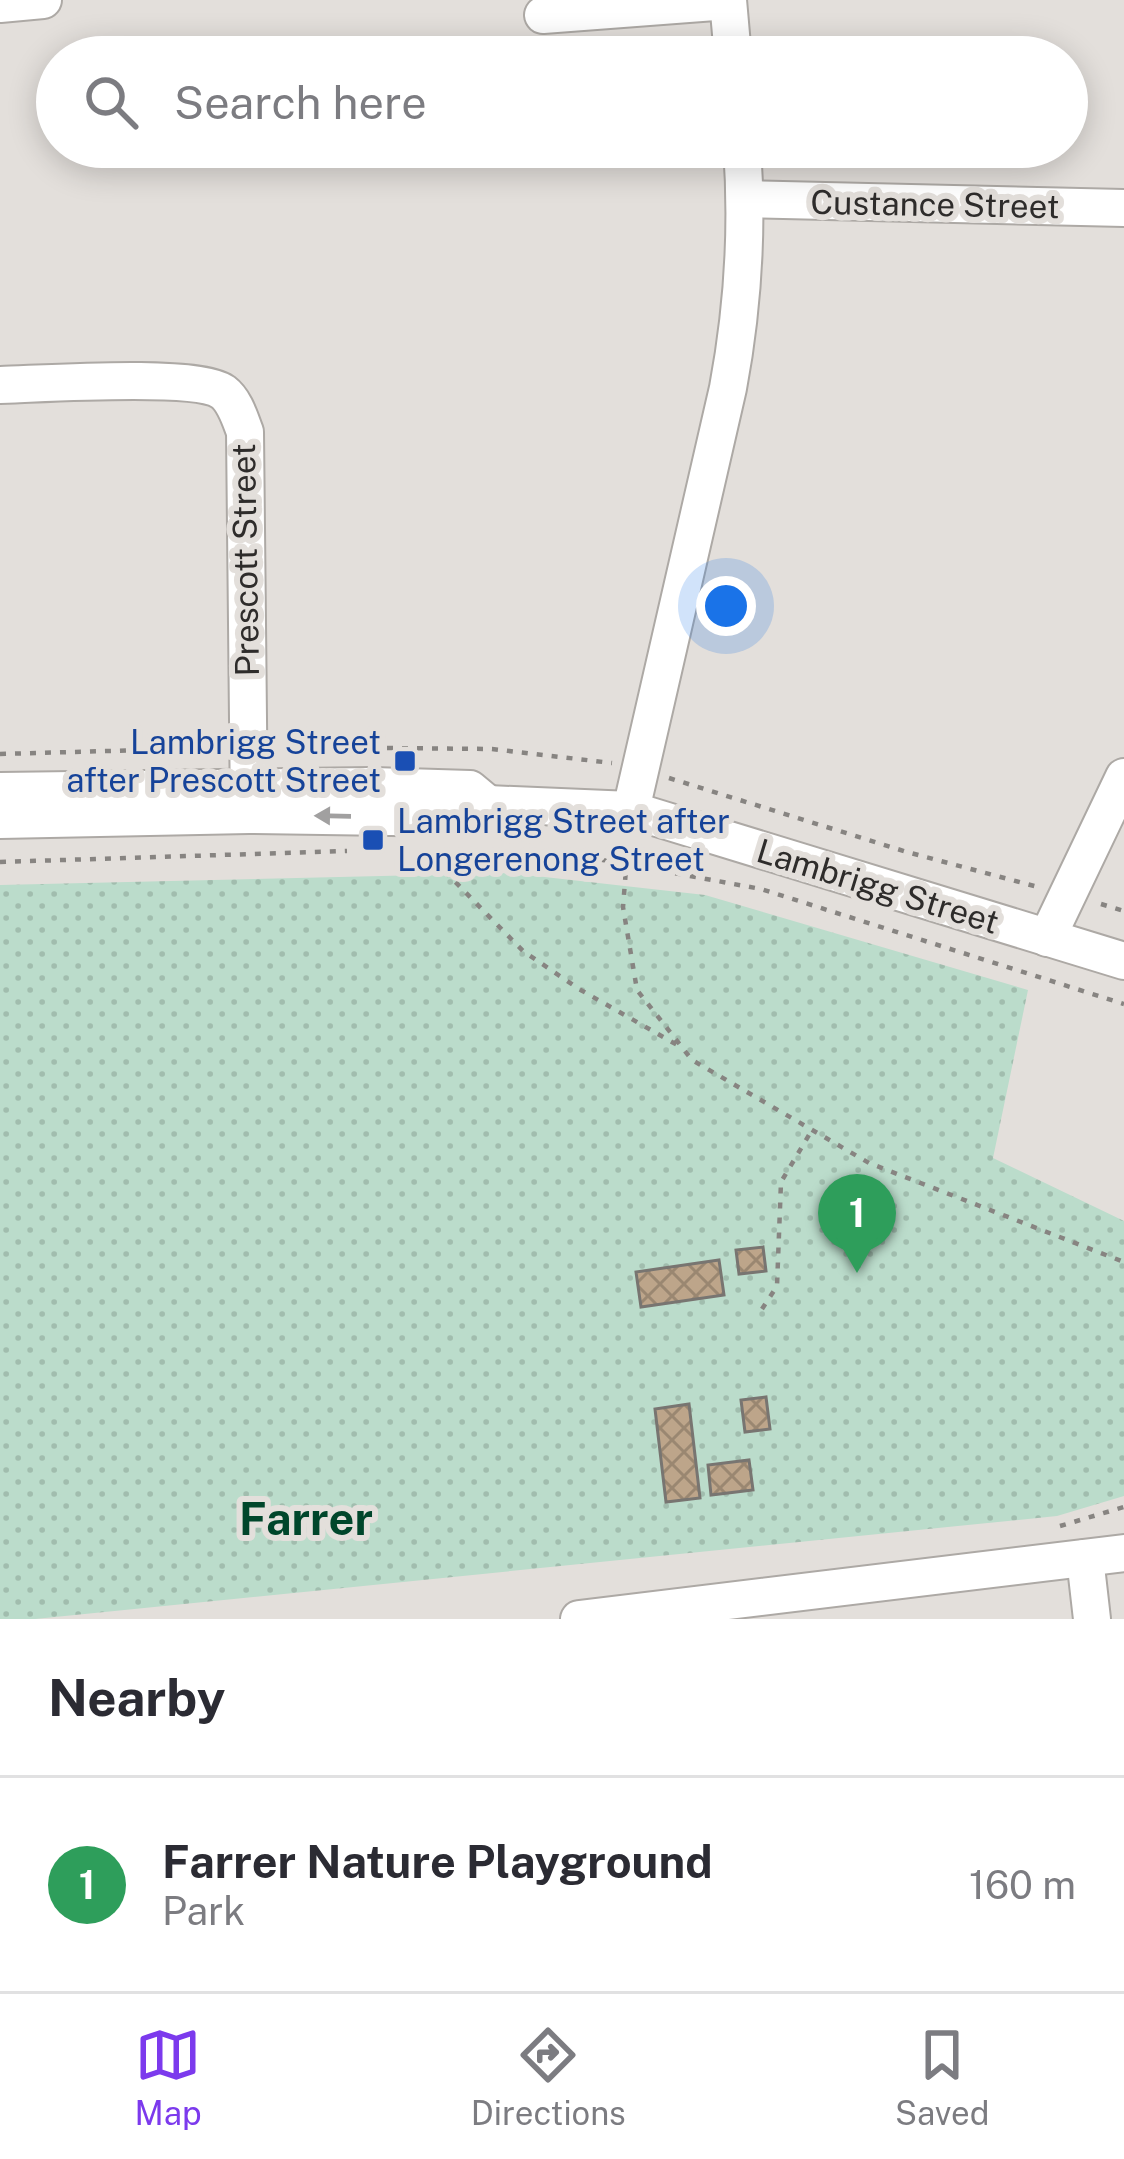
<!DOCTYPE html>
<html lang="en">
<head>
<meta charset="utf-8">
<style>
	body { margin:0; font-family:"Public Sans",sans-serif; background:#f2f2f3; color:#2b2b33 }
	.you { position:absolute; left:726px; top:606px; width:42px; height:42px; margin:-30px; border:9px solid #fff; border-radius:50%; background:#1a73e8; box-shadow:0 0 0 18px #1a73e833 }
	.badge { display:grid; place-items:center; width:78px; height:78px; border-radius:50%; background:#7c3aed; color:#fff; font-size:39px; font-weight:700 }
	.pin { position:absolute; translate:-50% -99px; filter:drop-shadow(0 3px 6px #0008) }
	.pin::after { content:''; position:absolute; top:63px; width:42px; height:36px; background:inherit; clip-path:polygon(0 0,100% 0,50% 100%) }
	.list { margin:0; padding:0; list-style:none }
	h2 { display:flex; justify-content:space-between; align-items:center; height:156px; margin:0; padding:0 48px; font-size:51px }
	h2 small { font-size:39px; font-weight:400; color:#7c7c81 }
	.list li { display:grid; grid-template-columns:78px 1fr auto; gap:36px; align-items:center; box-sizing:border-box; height:216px; padding:0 48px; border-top:3px solid #e1e1e2 }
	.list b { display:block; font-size:45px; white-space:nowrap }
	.list p { margin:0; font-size:39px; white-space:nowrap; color:#7c7c81 }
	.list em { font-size:39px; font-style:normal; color:#7c7c81 }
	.icon { flex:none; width:66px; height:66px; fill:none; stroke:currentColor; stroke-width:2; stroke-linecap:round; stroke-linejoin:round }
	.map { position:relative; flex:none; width:1124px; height:1619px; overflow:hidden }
	.search { position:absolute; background:#fff; box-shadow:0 6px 30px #0003; left:36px; right:36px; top:36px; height:132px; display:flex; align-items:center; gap:30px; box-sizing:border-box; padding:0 42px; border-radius:66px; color:#7c7c81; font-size:45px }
	.sheet { height:372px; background:#fff }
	nav { display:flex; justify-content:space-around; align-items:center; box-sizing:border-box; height:168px; border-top:3px solid #e1e1e2; background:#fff; font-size:33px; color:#7c7c81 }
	nav a { display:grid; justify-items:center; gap:6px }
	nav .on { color:#7c3aed }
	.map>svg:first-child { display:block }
	.park { fill:url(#park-dots) }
	.building { fill:url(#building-cross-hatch); stroke:#787571; stroke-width:3 }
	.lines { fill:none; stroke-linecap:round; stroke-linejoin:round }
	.minor-casing { stroke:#ada9a5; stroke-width:40 }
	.path { stroke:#878481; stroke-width:4.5; stroke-dasharray:6 9; stroke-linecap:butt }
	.minor { stroke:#fff; stroke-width:36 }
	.oneway { fill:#a1a0a0 }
	.transit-dot { fill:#1a4fb4; stroke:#e3dfdb; stroke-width:4.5 }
	.labels { text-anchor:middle; stroke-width:12; stroke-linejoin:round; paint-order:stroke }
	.street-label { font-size:33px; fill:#2e2c2b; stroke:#e3dfdb }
	.transit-label { font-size:33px; fill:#164399; stroke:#e3dfdb; text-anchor:end }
	.district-label { font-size:45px; font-weight:bold; fill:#00462b; stroke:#e3dfdb }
</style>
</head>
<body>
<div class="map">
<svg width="1124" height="1619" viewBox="0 0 1124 1619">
	<defs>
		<pattern id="park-dots" width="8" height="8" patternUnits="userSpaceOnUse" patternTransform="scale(3)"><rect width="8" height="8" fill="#bbdccb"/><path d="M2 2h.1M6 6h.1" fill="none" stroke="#a1bdae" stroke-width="1.8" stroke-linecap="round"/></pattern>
		<pattern id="building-cross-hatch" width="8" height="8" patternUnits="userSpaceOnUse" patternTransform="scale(3)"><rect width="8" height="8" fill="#bda58a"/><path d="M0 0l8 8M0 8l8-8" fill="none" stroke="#9a8771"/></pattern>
	</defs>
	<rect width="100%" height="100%" fill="#e3dfdb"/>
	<!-- park -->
	<polygon class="park" points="509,873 705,895 1028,990 993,1158 1124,1221 1124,1496 1057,1516 35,1619 0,1619 0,885"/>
	<!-- building -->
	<g class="building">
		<polygon points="763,1247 766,1271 739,1274 736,1250"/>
		<polygon points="719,1260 724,1295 641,1307 636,1272"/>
		<polygon points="766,1397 770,1429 745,1432 741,1400"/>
		<polygon points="689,1404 700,1498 666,1502 655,1409"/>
		<polygon points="749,1460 753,1490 711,1495 708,1465"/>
	</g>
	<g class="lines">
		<defs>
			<g id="minor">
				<polyline points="728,0 733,57"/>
				<polyline points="0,4 43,0"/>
				<polyline points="543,15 728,1"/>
				<polyline points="746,199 1124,208"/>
				<path d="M0 385C41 384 196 373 223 392 235 401 240 419 245 432L249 815"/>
				<polyline points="0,791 373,786 470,789 488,804"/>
				<path d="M631 810 728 388C743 308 748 229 742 147"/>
				<polyline points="0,820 249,815 459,818 488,804 631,810 1124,961"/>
				<polyline points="1047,938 1124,777"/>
				<polyline points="1085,1558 1092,1619"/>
				<polyline points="579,1619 1124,1553"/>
			</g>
		</defs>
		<!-- minor casing -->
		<use href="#minor" class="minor-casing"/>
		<!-- path -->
		<g class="path">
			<polyline points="282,747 492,749 612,763"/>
			<polyline points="0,754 216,748"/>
			<polyline points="669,778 907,852 1038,887"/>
			<polyline points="628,844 623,907 637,990 692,1060 869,1163 1124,1262"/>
			<polyline points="424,850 523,951 579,989 679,1046"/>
			<polyline points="467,851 570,854 761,889 1124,1004"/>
			<polyline points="0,862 347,851"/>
			<polyline points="1101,904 1124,911"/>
			<polyline points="762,1309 777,1286 781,1182 812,1130"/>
			<polyline points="1060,1526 1124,1507"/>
		</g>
		<!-- minor -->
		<use href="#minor" class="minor"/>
	</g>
	<!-- one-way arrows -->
	<defs><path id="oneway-solid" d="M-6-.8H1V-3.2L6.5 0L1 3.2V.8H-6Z" transform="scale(3)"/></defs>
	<use class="oneway" href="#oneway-solid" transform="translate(333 816) rotate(-179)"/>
	<!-- markers -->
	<g class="transit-dot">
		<rect x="393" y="749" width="24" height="24" rx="6"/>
		<rect x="361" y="828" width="24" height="24" rx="6"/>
	</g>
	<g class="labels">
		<!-- street labels -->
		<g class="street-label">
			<text transform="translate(935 204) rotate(1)" y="12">Custance Street</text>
			<text transform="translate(245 560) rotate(-91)" y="12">Prescott Street</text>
			<text transform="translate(878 886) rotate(17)" y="12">Lambrigg Street</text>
		</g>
		<!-- transit labels -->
		<g class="transit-label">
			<text x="381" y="754">Lambrigg Street<tspan x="381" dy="38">after Prescott Street</tspan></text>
			<text x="397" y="833" text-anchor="start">Lambrigg Street after<tspan x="397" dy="38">Longerenong Street</tspan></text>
		</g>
		<!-- district labels -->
		<g class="district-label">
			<text x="306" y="1535">Farrer</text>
		</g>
	</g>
</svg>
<div class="you"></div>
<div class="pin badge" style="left:857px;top:1273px;background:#2e9e5b">1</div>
<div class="search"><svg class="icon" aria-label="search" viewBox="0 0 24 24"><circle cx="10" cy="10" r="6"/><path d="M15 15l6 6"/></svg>Search here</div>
</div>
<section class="sheet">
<h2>Nearby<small></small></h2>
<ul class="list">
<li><span class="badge" style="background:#2e9e5b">1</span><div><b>Farrer Nature Playground</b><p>Park</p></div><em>160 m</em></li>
</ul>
</section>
<nav>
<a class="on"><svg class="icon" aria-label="map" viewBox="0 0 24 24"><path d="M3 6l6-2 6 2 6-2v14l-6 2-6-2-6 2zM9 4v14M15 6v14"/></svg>Map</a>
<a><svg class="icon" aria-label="directions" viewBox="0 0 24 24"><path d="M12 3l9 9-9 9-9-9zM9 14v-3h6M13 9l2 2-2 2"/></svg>Directions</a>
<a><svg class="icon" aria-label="saved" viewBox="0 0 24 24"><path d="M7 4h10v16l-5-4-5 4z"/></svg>Saved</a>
</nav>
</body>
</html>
